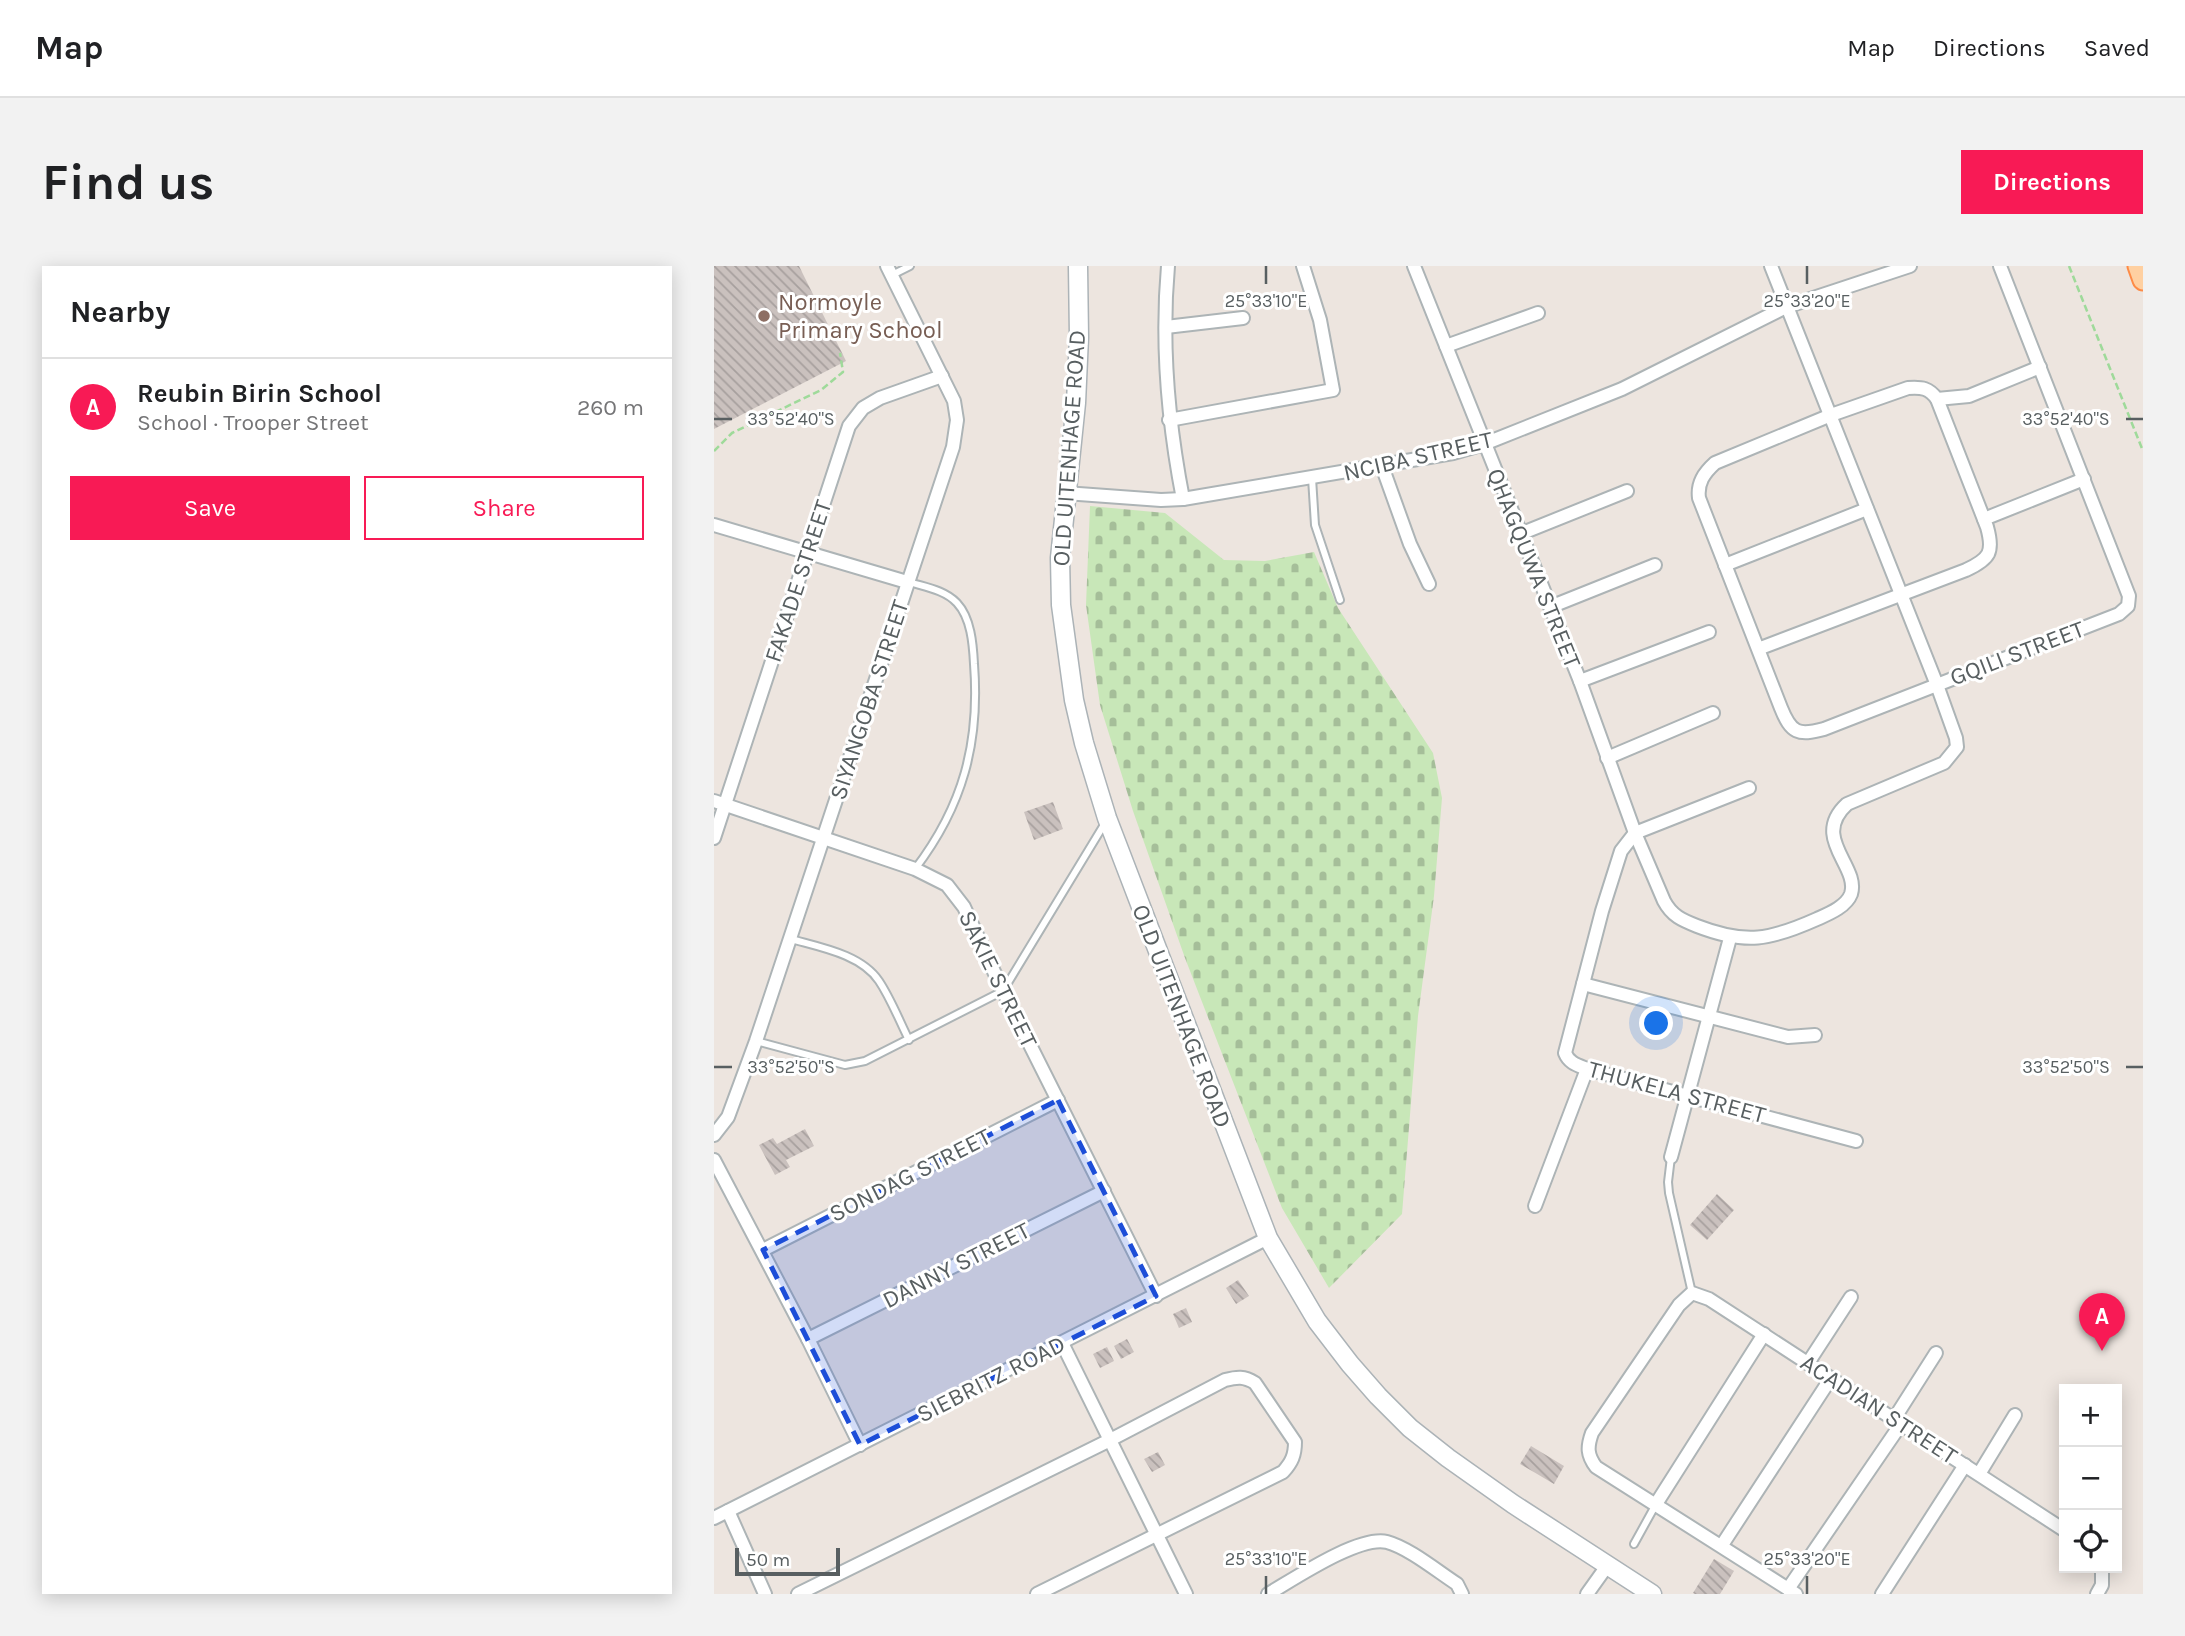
<!DOCTYPE html>
<html lang="en">
<head>
<meta charset="utf-8">
<style>
	body { margin:0; font-family:Karla,sans-serif; background:#f2f2f2; color:#202124 }
	.controls { position:absolute; right:21px; bottom:21px; display:grid; overflow:hidden; border-radius:0px; box-shadow:0 4px 18px #0003 }
	.controls button { width:63px; height:63px; display:grid; place-items:center; padding:0; border:0; border-bottom:2px solid #e0e0e0; background:#fff; color:#202124; font:35px sans-serif }
	.scale { position:absolute; left:21px; bottom:18px; width:105px; box-sizing:border-box; padding-left:7px; border:4px solid #585f61; border-top:0; font-size:19px; line-height:24px; white-space:nowrap; color:#585f61; -webkit-text-stroke:5px #fff; paint-order:stroke }
	.you { position:absolute; left:943px; top:758px; width:24px; height:24px; margin:-18px; border:5px solid #fff; border-radius:50%; background:#1a73e8; box-shadow:0 0 0 10px #1a73e833 }
	.badge { display:grid; place-items:center; width:46px; height:46px; border-radius:50%; background:#f81a55; color:#fff; font-size:23px; font-weight:700 }
	.pin { position:absolute; translate:-50% -58px; filter:drop-shadow(0 2px 4px #0008) }
	.pin::after { content:''; position:absolute; top:37px; width:24px; height:21px; background:inherit; clip-path:polygon(0 0,100% 0,50% 100%) }
	.list { margin:0; padding:0; list-style:none }
	h2 { display:flex; justify-content:space-between; align-items:center; height:91px; margin:0; padding:0 28px; font-size:30px }
	h2 small { font-size:23px; font-weight:400; color:#757577 }
	.list li { display:grid; grid-template-columns:46px 1fr auto; gap:21px; align-items:center; box-sizing:border-box; height:98px; padding:0 28px; border-top:2px solid #e0e0e0 }
	.list b { display:block; font-size:26px; white-space:nowrap }
	.list p { margin:0; font-size:23px; white-space:nowrap; color:#757577 }
	.list em { font-size:23px; font-style:normal; color:#757577 }
	.actions { display:flex; gap:14px; padding:21px 28px }
	.actions a { flex:1; padding:16px 0; border:2px solid #f81a55; border-radius:0px; text-align:center; font-size:24px; color:#f81a55 }
	.actions .main { background:#f81a55; color:#fff }
	.icon { flex:none; width:38px; height:38px; fill:none; stroke:currentColor; stroke-width:2; stroke-linecap:round; stroke-linejoin:round }
	.map { position:relative; flex:none; width:1429px; height:1328px; overflow:hidden; border-radius:0px }
	header { display:flex; align-items:center; gap:42px; box-sizing:border-box; height:98px; padding:0 35px; background:#fff; border-bottom:2px solid #e0e0e0 }
	header strong { font-size:33px }
	nav { display:flex; gap:38px; margin-inline-start:auto; font-size:24px }
	.intro { display:flex; align-items:center; justify-content:space-between; box-sizing:border-box; height:168px; padding:0 42px }
	h1 { margin:0; font-size:49px }
	.button { padding:18px 32px; border-radius:0px; background:#f81a55; color:#fff; font-size:24px; font-weight:700 }
	main { display:flex; gap:42px; padding:0 42px }
	aside { flex:1; background:#fff; border-radius:0px; box-shadow:0 4px 18px #0003 }
	.map>svg:first-child { display:block }
	.cemetery { fill:url(#cemetery-stones) }
	.building { fill:url(#building-back-hatch) }
	.lines { fill:none; stroke-linecap:round; stroke-linejoin:round }
	.lane-casing { stroke:#adb4b6; stroke-width:10 }
	.street-casing { stroke:#adb4b6; stroke-width:16 }
	.secondary-casing { stroke:#acb3b7; stroke-width:21 }
	.primary-casing { stroke:#fd8b47; stroke-width:23 }
	.path { stroke:#9fda9a; stroke-width:2.5; stroke-dasharray:7 3.5; stroke-linecap:butt }
	.lane { stroke:#fff; stroke-width:6 }
	.street { stroke:#fff; stroke-width:12 }
	.secondary { stroke:#fff; stroke-width:18 }
	.primary { stroke:#ffd0a1; stroke-width:19 }
	.marked { fill:#1d4ed8; fill-opacity:0.2; stroke:#1d4ed8; stroke-width:5; stroke-dasharray:14 9; stroke-linejoin:round }
	.ticks { fill:none; stroke:#585f61; stroke-width:2.5 }
	.education-dot { fill:#8d6e63; stroke:#fff; stroke-width:2.5 }
	.labels { text-anchor:middle; stroke-width:6; stroke-linejoin:round; paint-order:stroke }
	.education-label { font-size:24px; fill:#785e54; stroke:#fff; text-anchor:start }
	.street-label { font-size:24px; fill:#585f61; stroke:#fff }
	.ticks-label { font-size:18px; text-anchor:middle; fill:#585f61; stroke:#fff; stroke-width:6; stroke-linejoin:round; paint-order:stroke }
</style>
</head>
<body>
<header>
<strong>Map</strong>
<nav><a>Map</a><a>Directions</a><a>Saved</a></nav>
</header>
<div class="intro"><h1>Find us</h1><a class="button">Directions</a></div>
<main>
<aside>
<h2>Nearby<small></small></h2>
<ul class="list">
<li><span class="badge">A</span><div><b>Reubin Birin School</b><p>School · Trooper Street</p></div><em>260 m</em></li>
</ul>
<div class="actions"><a class="main">Save</a><a>Share</a></div>
</aside>
<div class="map">
<svg width="1429" height="1328" viewBox="0 0 1429 1328">
	<defs>
		<pattern id="cemetery-stones" width="16" height="16" patternUnits="userSpaceOnUse" patternTransform="scale(1.75)"><rect width="16" height="16" fill="#c8e7b8"/><path d="M2 7V4a2 2 0 0 1 4 0v3zM10 15v-3a2 2 0 0 1 4 0v3z" fill="#a5be99"/></pattern>
		<pattern id="building-back-hatch" width="6" height="6" patternUnits="userSpaceOnUse" patternTransform="scale(1.75)"><rect width="6" height="6" fill="#cac1be"/><path d="M-1 5l2 2M0 0l6 6M5-1l2 2" fill="none" stroke="#a7a09e"/></pattern>
	</defs>
	<rect width="100%" height="100%" fill="#ede5df"/>
	<!-- cemetery -->
	<polygon class="cemetery" points="376,240 451,247 510,294 551,295 600,286 624,342 719,487 728,532 720,630 704,750 688,948 615,1022 568,942 526,834 471,692 419,545 386,439 372,339"/>
	<!-- building -->
	<g class="building">
		<polygon points="0,0 85,0 132,95 0,163"/>
		<polygon points="339,536 349,563 320,574 310,546"/>
		<polygon points="91,863 100,880 72,894 76,901 61,909 45,879 59,872 63,878"/>
		<polygon points="1003,928 1020,944 993,974 976,959"/>
		<polygon points="524,1014 535,1030 522,1038 512,1022"/>
		<polygon points="472,1042 478,1056 465,1062 459,1048"/>
		<polygon points="413,1073 420,1086 407,1093 400,1080"/>
		<polygon points="393,1081 400,1095 386,1102 379,1088"/>
		<polygon points="817,1180 850,1200 840,1218 806,1198"/>
		<polygon points="444,1186 451,1199 438,1206 430,1193"/>
		<polygon points="1000,1293 1020,1305 1006,1328 981,1328 979,1327"/>
	</g>
	<g class="lines">
		<defs>
			<g id="lane">
				<polyline points="178,9 196,0"/>
				<polyline points="598,212 601,259 626,334"/>
				<path d="M195 316C211 321 231 324 243 337 257 352 259 378 260 398 266 477 249 540 201 603"/>
				<path d="M77 673C105 681 147 688 165 715 177 733 185 754 195 774"/>
				<polyline points="42,775 131,799 151,795 289,725 391,557"/>
				<polyline points="957,891 954,916 955,927 978,1027"/>
				<polyline points="920,1278 941,1240"/>
			</g>
			<g id="street">
				<path d="M454 0C447 78 454 156 469 233"/>
				<path d="M700 0 866 415 921 567 950 635C958 650 968 654 983 660 1032 679 1056 674 1103 653 1114 648 1132 641 1137 628 1146 600 1096 572 1133 538L1230 497 1243 481 1242 472 1223 419 1057 0"/>
				<polyline points="452,61 529,52"/>
				<polyline points="732,80 824,47"/>
				<polyline points="1223,133 1255,130 1326,101"/>
				<polyline points="455,154 619,124 606,54 589,0"/>
				<polyline points="668,200 696,278 715,318"/>
				<polyline points="351,227 447,234 469,233 739,187 770,178 908,123 1072,41 1196,0"/>
				<polyline points="1270,253 1370,213"/>
				<polyline points="0,259 193,316"/>
				<polyline points="806,268 913,225"/>
				<polyline points="1011,299 1153,243"/>
				<polyline points="836,341 941,299"/>
				<path d="M1044 383 1252 304C1276 293 1280 286 1273 261L1223 133C1215 122 1208 121 1194 122L1117 149 1001 197C990 207 983 217 985 232L1067 442C1077 467 1084 470 1110 463L1405 348 1414 340 1415 330 1286 0"/>
				<polyline points="866,415 995,366"/>
				<polyline points="893,492 999,447"/>
				<path d="M1035 522 921 567 907 585 888 645 851 787C855 797 863 799 873 803L1142 875"/>
				<polyline points="0,535 201,603 233,619 250,641 289,725 442,1030"/>
				<polyline points="0,572 135,160 149,142 166,132 228,110"/>
				<polyline points="869,718 1074,771 1101,769"/>
				<polyline points="0,869 14,851 42,775 239,181 243,154 240,135 173,0"/>
				<polyline points="957,891 1016,672"/>
				<polyline points="0,894 94,1073 146,1179"/>
				<polyline points="821,940 873,803"/>
				<polyline points="49,984 344,834"/>
				<polyline points="94,1073 390,925"/>
				<polyline points="348,1077 472,1328"/>
				<polyline points="1094,1097 1137,1031"/>
				<polyline points="1180,1153 1222,1087"/>
				<polyline points="1265,1208 1301,1149"/>
				<polyline points="942,1238 1050,1068"/>
				<polyline points="14,1245 51,1328"/>
				<polyline points="0,1252 554,972"/>
				<polyline points="1008,1279 1117,1112"/>
				<polyline points="1074,1323 1187,1158"/>
				<path d="M84 1328 396 1174 511 1114C523 1111 530 1110 541 1117L581 1176C581 1189 578 1196 569 1206L323 1328"/>
				<path d="M554 1328C580 1313 645 1269 673 1276 695 1282 723 1305 743 1318L748 1328"/>
				<polyline points="873,1328 893,1300"/>
				<path d="M1082 1328 882 1201C873 1189 873 1181 878 1167L965 1039 978 1027 995 1033 1350 1264"/>
				<polyline points="1168,1328 1251,1199"/>
				<polyline points="1383,1328 1388,1319 1388,1302"/>
			</g>
			<polyline id="secondary" points="364,0 365,71 362,137 346,292 347,339 360,434 370,477 393,552 554,972 603,1055 636,1098 664,1130 696,1162 734,1192 799,1238 938,1328"/>
			<polyline id="primary" points="1424,0 1429,14"/>
		</defs>
		<!-- lane casing -->
		<use href="#lane" class="lane-casing"/>
		<!-- street casing -->
		<use href="#street" class="street-casing"/>
		<!-- secondary casing -->
		<use href="#secondary" class="secondary-casing"/>
		<!-- primary casing -->
		<use href="#primary" class="primary-casing"/>
		<!-- path -->
		<g class="path">
			<polyline points="1355,0 1429,185"/>
			<polyline points="0,185 18,167 107,124 129,106 126,87"/>
		</g>
		<!-- lane -->
		<use href="#lane" class="lane"/>
		<!-- street -->
		<use href="#street" class="street"/>
		<!-- secondary -->
		<use href="#secondary" class="secondary"/>
		<!-- primary -->
		<use href="#primary" class="primary"/>
	</g>
	<!-- marked area -->
	<path class="marked" d="M344 834 442 1030 146 1179 49 984Z"/>
	<!-- ticks -->
	<path class="ticks" d="M552 0V18M1093 0V18M0 153H18M1412 153H1429M0 801H18M1412 801H1429M552 1310V1328M1093 1310V1328"/>
	<!-- markers -->
	<circle class="education-dot" cx="50" cy="50" r="7"/>
	<g class="labels">
		<!-- education labels -->
		<g class="education-label">
			<text x="64" y="44">Normoyle<tspan x="64" dy="28">Primary School</tspan></text>
		</g>
		<!-- street labels -->
		<g class="street-label">
			<text transform="translate(355 182) rotate(-86)" y="8">OLD UITENHAGE ROAD</text>
			<text transform="translate(704 190) rotate(-13)" y="8">NCIBA STREET</text>
			<text transform="translate(820 302) rotate(68)" y="8">QHAGQUWA STREET</text>
			<text transform="translate(84 315) rotate(-72)" y="8">FAKADE STREET</text>
			<text transform="translate(1303 387) rotate(-21)" y="8">GQILI STREET</text>
			<text transform="translate(155 434) rotate(-72)" y="8">SIYANGOBA STREET</text>
			<text transform="translate(284 713) rotate(64)" y="8">SAKIE STREET</text>
			<text transform="translate(468 750) rotate(69)" y="8">OLD UITENHAGE ROAD</text>
			<text transform="translate(963 826) rotate(15)" y="8">THUKELA STREET</text>
			<text transform="translate(196 909) rotate(-27)" y="8">SONDAG STREET</text>
			<text transform="translate(242 999) rotate(-27)" y="8">DANNY STREET</text>
			<text transform="translate(277 1113) rotate(-27)" y="8">SIEBRITZ ROAD</text>
			<text transform="translate(1165 1143) rotate(33)" y="8">ACADIAN STREET</text>
		</g>
	</g>
	<g class="ticks-label">
		<text x="552" y="41">25°33'10"E</text>
		<text x="1093" y="41">25°33'20"E</text>
		<text x="77" y="159">33°52'40"S</text>
		<text x="1352" y="159">33°52'40"S</text>
		<text x="77" y="807">33°52'50"S</text>
		<text x="1352" y="807">33°52'50"S</text>
		<text x="552" y="1299">25°33'10"E</text>
		<text x="1093" y="1299">25°33'20"E</text>
	</g>
</svg>
<div class="controls">
<button>+</button>
<button>−</button>
<button><svg class="icon" aria-label="locate" viewBox="0 0 24 24"><circle cx="12" cy="12" r="6"/><path d="M12 2v4M12 18v4M2 12h4M18 12h4"/></svg></button>
</div>
<div class="scale">50 m</div>
<div class="you"></div>
<div class="pin badge" style="left:1388px;top:1085px">A</div>
</div>
</main>
</body>
</html>
